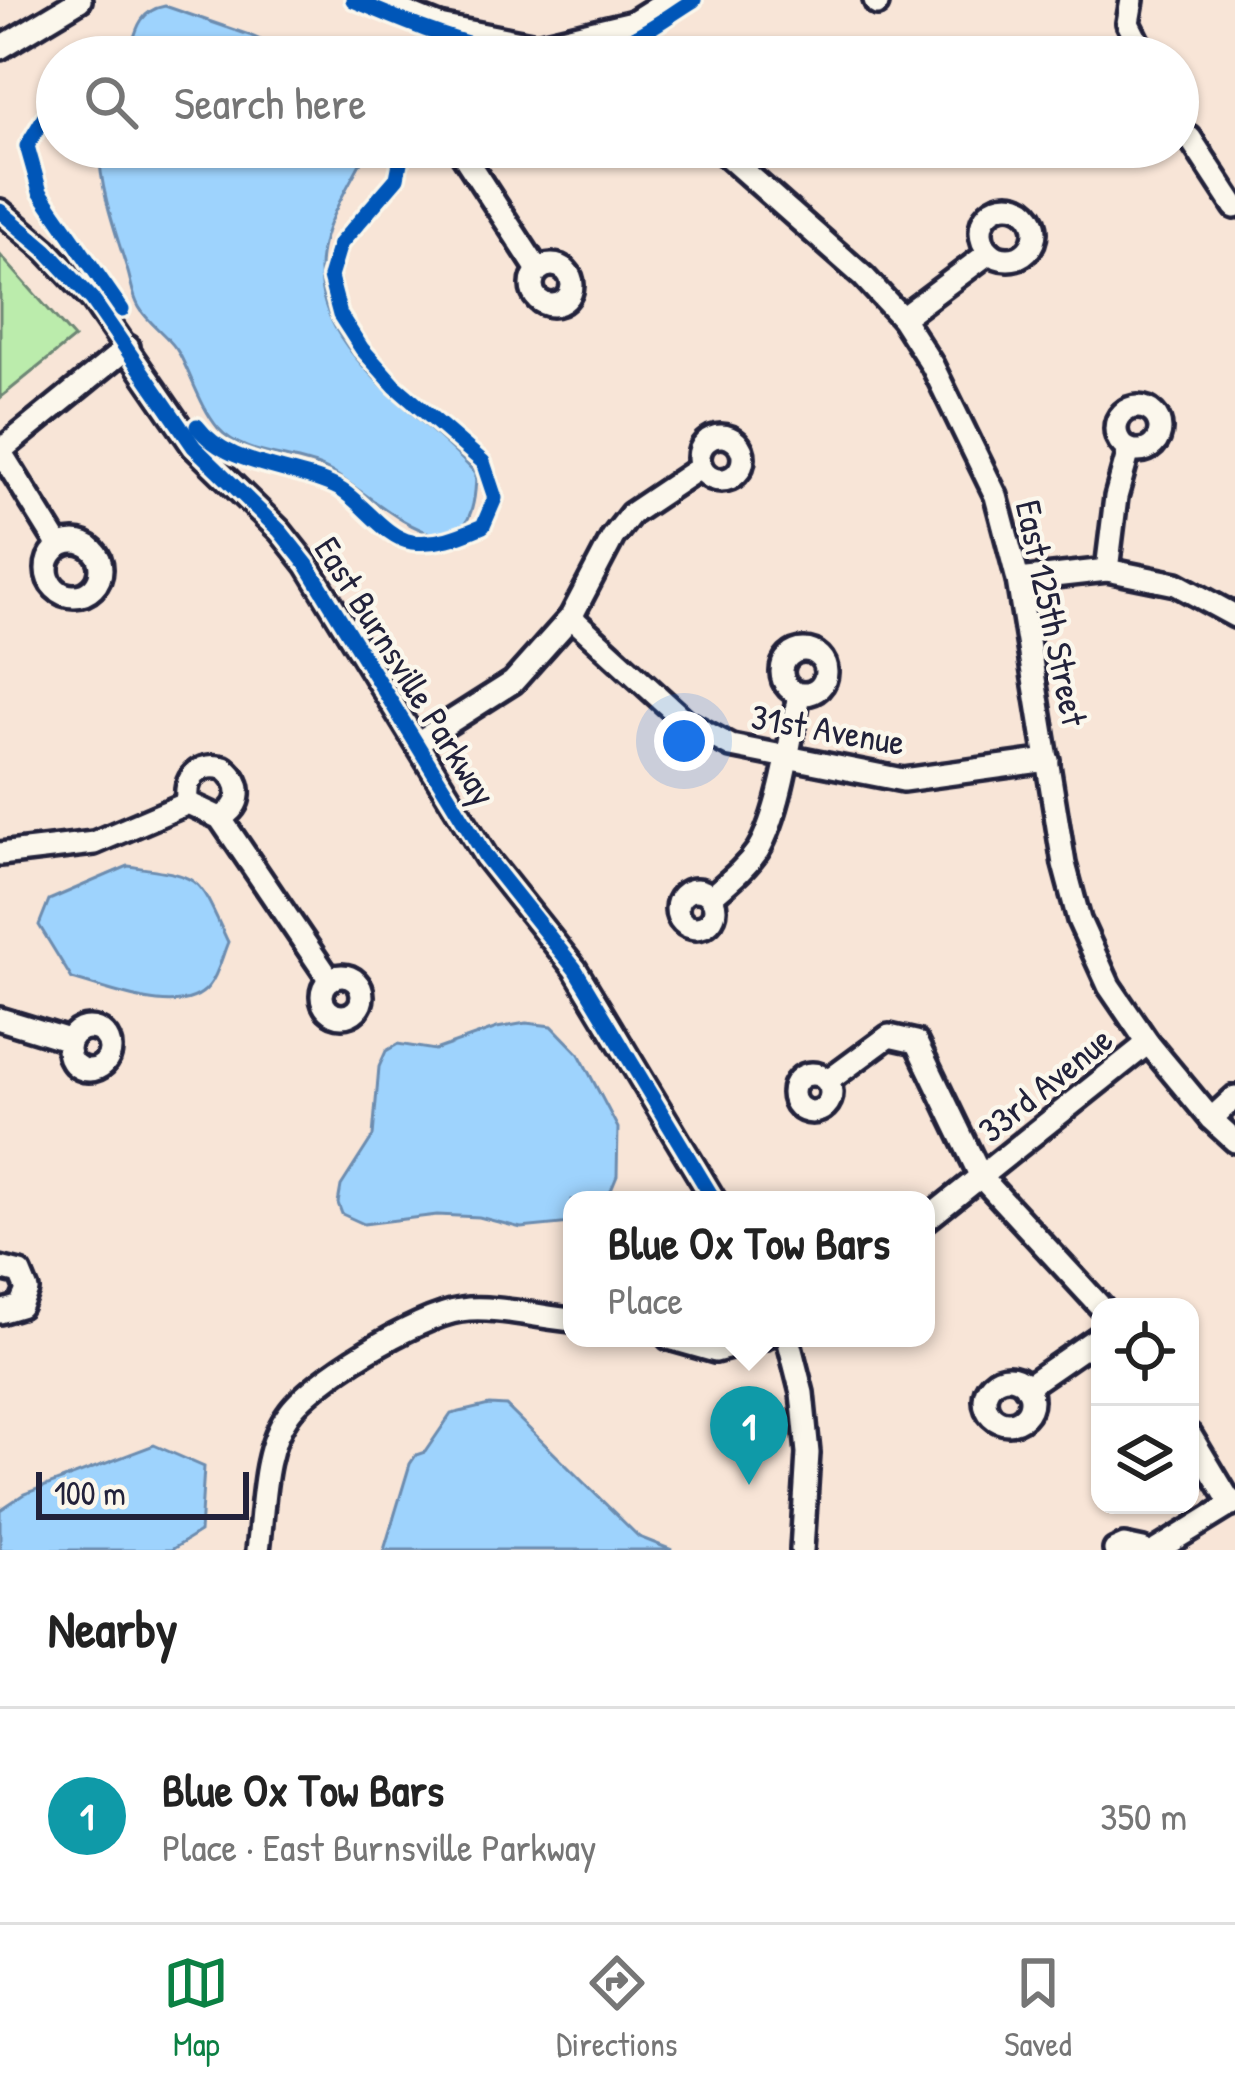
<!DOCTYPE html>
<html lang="en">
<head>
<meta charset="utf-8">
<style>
	body { margin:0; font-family:"Patrick Hand",sans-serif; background:#f6f6f6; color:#222 }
	.controls { position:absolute; right:36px; bottom:36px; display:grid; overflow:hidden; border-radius:24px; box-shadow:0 3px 9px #0004 }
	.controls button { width:108px; height:108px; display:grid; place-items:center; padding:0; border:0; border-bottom:3px solid #e0e0e0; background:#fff; color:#222; font:60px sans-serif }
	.scale { position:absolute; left:36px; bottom:30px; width:213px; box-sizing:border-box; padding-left:12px; border:6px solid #22223b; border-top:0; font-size:33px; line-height:42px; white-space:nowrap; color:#22223b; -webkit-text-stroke:9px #fbf7ec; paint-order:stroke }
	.you { position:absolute; left:684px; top:741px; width:42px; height:42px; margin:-30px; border:9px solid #fff; border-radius:50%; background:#1a73e8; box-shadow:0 0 0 18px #1a73e833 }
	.badge { display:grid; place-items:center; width:78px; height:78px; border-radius:50%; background:#0b8043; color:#fff; font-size:39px; font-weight:700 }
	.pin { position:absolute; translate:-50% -99px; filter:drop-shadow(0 3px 6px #0008) }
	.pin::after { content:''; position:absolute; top:63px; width:42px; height:36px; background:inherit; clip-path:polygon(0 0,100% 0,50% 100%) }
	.popup { position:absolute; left:563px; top:1191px; width:372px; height:156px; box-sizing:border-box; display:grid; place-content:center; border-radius:24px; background:#fff; filter:drop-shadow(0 3px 9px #0005); font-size:39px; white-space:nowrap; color:#767676 }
	.popup b { font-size:45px; color:#222 }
	.popup::after { content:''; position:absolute; left:50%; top:100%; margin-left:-24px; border:24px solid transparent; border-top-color:#fff }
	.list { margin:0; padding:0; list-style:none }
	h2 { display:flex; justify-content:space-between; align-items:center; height:156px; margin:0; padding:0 48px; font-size:51px }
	h2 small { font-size:39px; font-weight:400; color:#767676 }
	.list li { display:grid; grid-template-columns:78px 1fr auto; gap:36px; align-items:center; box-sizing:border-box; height:216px; padding:0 48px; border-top:3px solid #e0e0e0 }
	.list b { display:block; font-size:45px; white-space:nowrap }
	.list p { margin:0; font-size:39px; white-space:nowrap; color:#767676 }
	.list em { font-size:39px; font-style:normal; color:#767676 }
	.icon { flex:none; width:66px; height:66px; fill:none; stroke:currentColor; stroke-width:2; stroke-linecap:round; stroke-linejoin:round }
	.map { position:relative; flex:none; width:1235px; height:1550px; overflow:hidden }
	.search { position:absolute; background:#fff; box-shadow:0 3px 9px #0004; left:36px; right:36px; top:36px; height:132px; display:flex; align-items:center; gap:30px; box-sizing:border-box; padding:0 42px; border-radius:66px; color:#767676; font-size:45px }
	.sheet { height:372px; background:#fff }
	nav { display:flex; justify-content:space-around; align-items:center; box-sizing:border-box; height:168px; border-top:3px solid #e0e0e0; background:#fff; font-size:33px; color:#767676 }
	nav a { display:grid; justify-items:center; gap:6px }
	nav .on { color:#0b8043 }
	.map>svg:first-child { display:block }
	.green { fill:#bbecac; stroke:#6e8774; stroke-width:3 }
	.water { fill:#9ed3fd; stroke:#6c8caf; stroke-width:3 }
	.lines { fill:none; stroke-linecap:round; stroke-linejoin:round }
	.minor-casing { stroke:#22223b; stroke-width:30 }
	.minor { stroke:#fbf7ec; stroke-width:21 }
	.cycleway-casing { stroke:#fbf7ec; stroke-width:22 }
	.cycleway { stroke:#0057b8; stroke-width:15 }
	.labels { text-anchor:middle; stroke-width:9; stroke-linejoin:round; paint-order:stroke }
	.street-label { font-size:36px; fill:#22223b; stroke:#fbf7ec }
</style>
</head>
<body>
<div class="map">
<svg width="1235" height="1550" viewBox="0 0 1235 1550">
	<rect width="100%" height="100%" fill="#f8e5d7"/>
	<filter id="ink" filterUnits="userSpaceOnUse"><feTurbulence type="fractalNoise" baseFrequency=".00833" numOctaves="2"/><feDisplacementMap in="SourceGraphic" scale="24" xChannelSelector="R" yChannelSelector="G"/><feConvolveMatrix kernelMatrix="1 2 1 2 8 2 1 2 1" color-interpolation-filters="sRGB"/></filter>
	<g filter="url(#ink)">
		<!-- green -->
		<polygon class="green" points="0,255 74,338 0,398"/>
		<!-- water -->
		<g class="water">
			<path d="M165 6 249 35 299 57H128C136 33 137 11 165 6Z"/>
			<path d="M99 147H369C355 174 337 202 327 230 289 341 412 401 476 474 474 601 376 495 328 470 295 453 244 458 218 428 202 409 192 378 180 355 170 336 149 325 139 307 133 297 131 282 128 272 115 230 100 191 99 147Z"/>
			<path d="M128 866C203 877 196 873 228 942 222 956 218 975 209 986 182 1021 107 988 72 979L39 925 49 900Z"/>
			<polygon points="526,1023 552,1026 579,1054 618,1128 617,1176 607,1200 572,1200 572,1223 521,1228 479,1217 437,1215 364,1224 342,1214 338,1203 341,1186 373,1136 379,1067 386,1051 398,1044 435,1050 497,1028"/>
			<polygon points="489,1405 506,1406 639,1537 672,1550 384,1550 410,1464 416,1455 425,1452 451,1414"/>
			<polygon points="154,1445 204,1467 200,1532 171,1550 0,1550 0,1510 24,1494"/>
		</g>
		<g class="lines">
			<defs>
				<g id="minor">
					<polyline points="375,0 439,26 536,45 633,22 668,0"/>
					<polyline points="875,0 877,4"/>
					<polyline points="1132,0 1128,23 1145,57"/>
					<polyline points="633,22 655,57"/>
					<polyline points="0,48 80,0"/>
					<polyline points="435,57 439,26"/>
					<polyline points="1190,138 1235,207"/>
					<polyline points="458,147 538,270"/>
					<polyline points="717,147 864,277 902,318 932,365 996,496 1018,580 1064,864 1079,920 1109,986 1148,1043 1211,1119 1235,1141"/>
					<circle cx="1008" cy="232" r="27"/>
					<polyline points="0,211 46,250 92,299 194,447 280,531 307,565 486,857 575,969 714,1200"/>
					<circle cx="552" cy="285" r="20"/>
					<polyline points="902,318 990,252"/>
					<circle cx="1138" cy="429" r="22"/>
					<circle cx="721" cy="458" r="22"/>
					<polyline points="0,451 128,347"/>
					<polyline points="0,451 59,546"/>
					<circle cx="74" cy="569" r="27"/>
					<polyline points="1107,570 1116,497 1129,450"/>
					<polyline points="1018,580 1107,570 1176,584 1235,616"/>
					<polyline points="571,617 686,722 731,746 903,780 1048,760"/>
					<circle cx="804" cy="672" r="22"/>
					<polyline points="417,743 513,682 571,617 613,537 631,514 701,467"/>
					<path d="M188 803C182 778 199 762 224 768 244 784 243 806 220 818"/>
					<polyline points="0,854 94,843 188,803 220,818 330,980"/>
					<circle cx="696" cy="909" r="19"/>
					<path d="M711 897C728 882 745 869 758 850 780 814 791 736 799 694"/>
					<circle cx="342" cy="996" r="20"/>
					<polyline points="0,1019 69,1040"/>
					<circle cx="89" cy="1049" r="21"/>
					<circle cx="812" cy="1093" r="19"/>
					<polyline points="828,1081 889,1036 916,1042 981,1177 1101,1307"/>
					<polyline points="1211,1119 1235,1097"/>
					<polyline points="926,1220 1148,1043"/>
					<polyline points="0,1268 20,1273 27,1290 20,1306 0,1312"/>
					<polyline points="669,1338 715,1351 764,1338"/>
					<polyline points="788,1338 802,1393 808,1453 802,1550"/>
					<circle cx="1008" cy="1400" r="23"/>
					<polyline points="1026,1387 1100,1336"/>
					<polyline points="1190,1435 1232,1505"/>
					<path d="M258 1550C264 1508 262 1451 288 1415 312 1379 418 1316 461 1310 491 1305 540 1317 572 1320"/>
					<polyline points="1115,1550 1124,1546 1143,1550"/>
					<polyline points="1157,1550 1235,1502"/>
				</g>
			</defs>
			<!-- minor casing -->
			<use href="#minor" class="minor-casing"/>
			<!-- minor -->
			<use href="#minor" class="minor"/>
			<defs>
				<g id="cycleway">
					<path d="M353 0C432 33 536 80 622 43 647 33 671 14 694 0"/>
					<polyline points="57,96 27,146 40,192 122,310"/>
					<polyline points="0,211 46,250 92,299 194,447 280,531 307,565 486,857 575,969 714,1200"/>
					<path d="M197 426C228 468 293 465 338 488 362 501 385 538 412 542 439 545 459 536 483 526L495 498 483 462 395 386 362 349 340 315 330 277 340 244 397 178 403 147"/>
				</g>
			</defs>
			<!-- cycleway casing -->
			<use href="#cycleway" class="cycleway-casing"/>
			<!-- cycleway -->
			<use href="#cycleway" class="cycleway"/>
		</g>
	</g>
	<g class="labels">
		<!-- street labels -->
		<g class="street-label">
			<text transform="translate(1052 613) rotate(78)" y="13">East 125th Street</text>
			<text transform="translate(406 671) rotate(58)" y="13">East Burnsville Parkway</text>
			<text transform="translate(828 729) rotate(10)" y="13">31st Avenue</text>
			<text transform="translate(1045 1084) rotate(-39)" y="13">33rd Avenue</text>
		</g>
	</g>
</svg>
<div class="controls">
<button><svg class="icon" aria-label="locate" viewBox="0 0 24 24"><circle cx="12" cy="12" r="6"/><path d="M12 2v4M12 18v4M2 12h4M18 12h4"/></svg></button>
<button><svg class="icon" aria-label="layers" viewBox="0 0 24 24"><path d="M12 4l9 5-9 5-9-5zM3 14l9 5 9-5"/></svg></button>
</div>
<div class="scale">100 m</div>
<div class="you"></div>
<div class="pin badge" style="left:749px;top:1485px;background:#0f9aa8">1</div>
<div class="popup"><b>Blue Ox Tow Bars</b>Place</div>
<div class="search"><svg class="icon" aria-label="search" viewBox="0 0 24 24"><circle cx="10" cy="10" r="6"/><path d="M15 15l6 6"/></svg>Search here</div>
</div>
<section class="sheet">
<h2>Nearby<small></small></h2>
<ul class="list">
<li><span class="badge" style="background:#0f9aa8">1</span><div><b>Blue Ox Tow Bars</b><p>Place · East Burnsville Parkway</p></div><em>350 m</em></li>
</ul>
</section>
<nav>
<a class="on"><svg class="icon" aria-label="map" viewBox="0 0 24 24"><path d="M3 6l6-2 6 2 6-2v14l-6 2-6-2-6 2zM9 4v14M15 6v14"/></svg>Map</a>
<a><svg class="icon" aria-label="directions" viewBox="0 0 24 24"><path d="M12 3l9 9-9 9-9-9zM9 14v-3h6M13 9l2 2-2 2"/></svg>Directions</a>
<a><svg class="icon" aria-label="saved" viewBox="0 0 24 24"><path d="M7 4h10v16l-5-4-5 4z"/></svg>Saved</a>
</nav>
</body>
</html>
